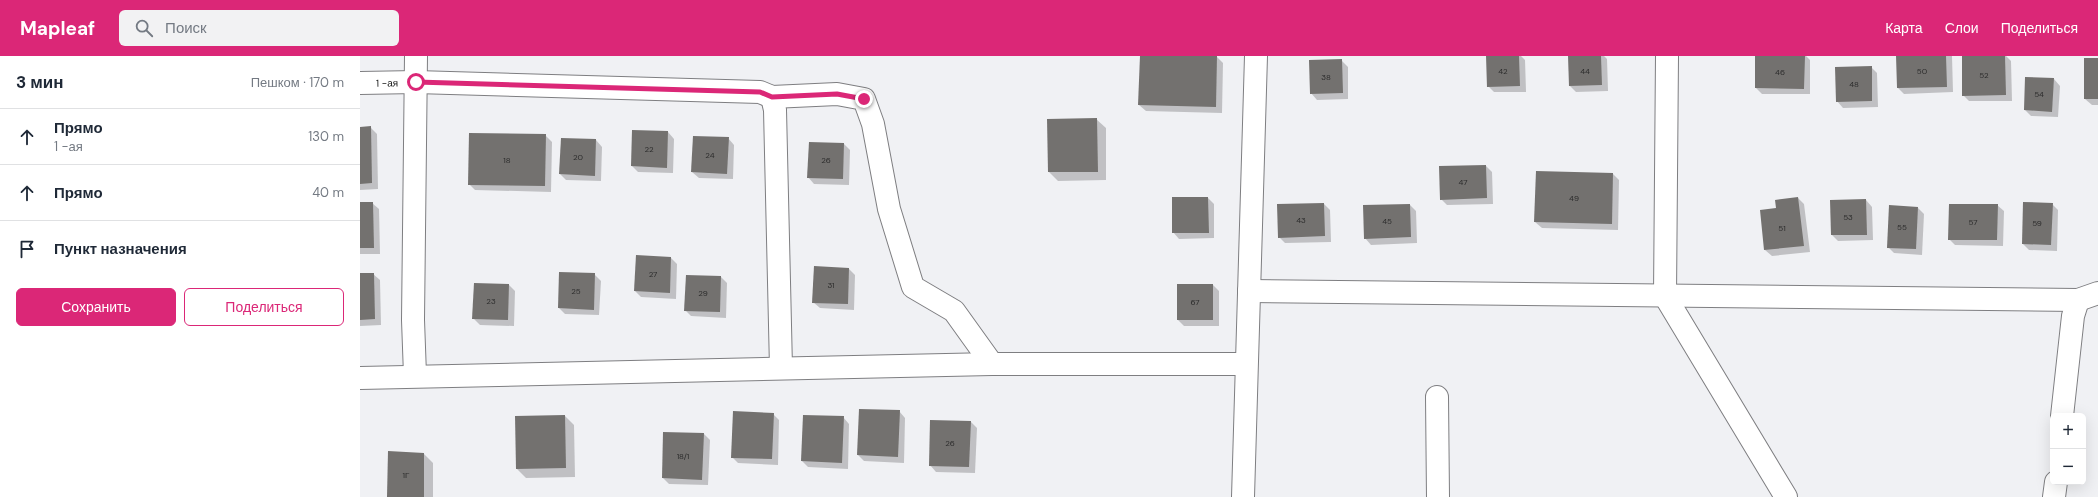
<!DOCTYPE html>
<html lang="ru">
<head>
<meta charset="utf-8">
<style>
	body { margin:0; font-family:"DM Sans",sans-serif; background:#f2f2f3; color:#1f2937 }
	.controls { position:absolute; right:12px; bottom:12px; display:grid; overflow:hidden; border-radius:6px; box-shadow:0 4px 16px #0002 }
	.controls button { width:36px; height:36px; display:grid; place-items:center; padding:0; border:0; border-bottom:1px solid #e0e1e3; background:#fff; color:#1f2937; font:20px sans-serif }
	.stop { position:absolute; width:12px; height:12px; margin:-9px; border:3px solid #db2777; border-radius:50%; background:#fff }
	.stop.end { background:#db2777; border-color:#fff; box-shadow:0 1px 4px #0008 }
	.list { margin:0; padding:0; list-style:none }
	h2 { display:flex; justify-content:space-between; align-items:center; height:52px; margin:0; padding:0 16px; font-size:17px }
	h2 small { font-size:13px; font-weight:400; color:#747a83 }
	.list li { display:grid; grid-template-columns:26px 1fr auto; gap:12px; align-items:center; box-sizing:border-box; height:56px; padding:0 16px; border-top:1px solid #e0e1e3 }
	.list b { display:block; font-size:15px; white-space:nowrap }
	.list p { margin:0; font-size:13px; white-space:nowrap; color:#747a83 }
	.list em { font-size:13px; font-style:normal; color:#747a83 }
	.actions { display:flex; gap:8px; padding:12px 16px }
	.actions a { flex:1; padding:9px 0; border:1px solid #db2777; border-radius:6px; text-align:center; font-size:14px; color:#db2777 }
	.actions .main { background:#db2777; color:#fff }
	.icon { flex:none; width:22px; height:22px; fill:none; stroke:currentColor; stroke-width:2; stroke-linecap:round; stroke-linejoin:round }
	.map { position:relative; flex:none; width:1738px; height:441px; overflow:hidden }
	header { display:flex; align-items:center; gap:24px; box-sizing:border-box; height:56px; padding:0 20px; background:#db2777; color:#fff }
	header strong { font-size:19px }
	nav { display:flex; gap:22px; margin-inline-start:auto; font-size:14px }
	.search { width:280px; height:36px; background:#f2f2f3; display:flex; align-items:center; gap:10px; box-sizing:border-box; padding:0 14px; border-radius:6px; color:#747a83; font-size:15px }
	main { display:flex }
	aside { flex:1; background:#fff }
	.map>svg:first-child { display:block }
	.shadow { fill:#0003 }
	.building { fill:#73716f }
	.lines { fill:none; stroke-linecap:round; stroke-linejoin:round }
	.minor-casing { stroke:#7e7e81; stroke-width:24 }
	.minor { stroke:#fff; stroke-width:22 }
	.route { stroke:#db2777; stroke-width:5 }
	.labels { text-anchor:middle; stroke-width:3; stroke-linejoin:round; paint-order:stroke }
	.number-label { font-size:8px; fill:#2c2c2c }
	.street-label { font-size:10px; fill:#141515; stroke:#fff }
</style>
</head>
<body>
<header>
<strong>Mapleaf</strong>
<div class="search"><svg class="icon" aria-label="search" viewBox="0 0 24 24"><circle cx="10" cy="10" r="6"/><path d="M15 15l6 6"/></svg>Поиск</div>
<nav><a>Карта</a><a>Слои</a><a>Поделиться</a></nav>
</header>
<main>
<aside>
<h2>3 мин<small>Пешком · 170 m</small></h2>
<ul class="list">
<li><svg class="icon" aria-label="ahead" viewBox="0 0 24 24"><path d="M12 20V5M6 11l6-6 6 6"/></svg><div><b>Прямо</b><p>1 -ая</p></div><em>130 m</em></li>
<li><svg class="icon" aria-label="ahead" viewBox="0 0 24 24"><path d="M12 20V5M6 11l6-6 6 6"/></svg><div><b>Прямо</b></div><em>40 m</em></li>
<li><svg class="icon" aria-label="arrive" viewBox="0 0 24 24"><path d="M6 21V4h12l-3 4 3 4H6"/></svg><div><b>Пункт назначения</b></div></li>
</ul>
<div class="actions"><a class="main">Сохранить</a><a>Поделиться</a></div>
</aside>
<div class="map">
<svg width="1738" height="441" viewBox="0 0 1738 441">
	<rect width="100%" height="100%" fill="#f0f1f4"/>
	<!-- shadow -->
	<g class="shadow">
		<polygon points="781,0 857,1 863,7 862,57 786,55 779,49"/>
		<polygon points="1127,0 1161,0 1165,4 1166,36 1134,36 1128,30"/>
		<polygon points="1209,0 1244,0 1247,3 1248,35 1216,36 1210,30"/>
		<polygon points="1396,0 1446,0 1450,4 1450,38 1402,38 1396,32"/>
		<polygon points="1537,0 1592,0 1593,36 1544,38 1538,32"/>
		<polygon points="1603,0 1646,0 1651,5 1652,45 1609,45 1603,39"/>
		<polygon points="1738,3 1738,49 1732,49 1725,43"/>
		<polygon points="981,4 988,11 988,43 957,44 951,37"/>
		<polygon points="1511,11 1517,17 1518,51 1483,52 1477,45"/>
		<polygon points="1694,23 1700,30 1698,61 1671,60 1665,54"/>
		<polygon points="736,63 746,72 746,124 698,125 689,116 688,64"/>
		<polygon points="10,71 17,78 18,133 0,134 0,72"/>
		<polygon points="308,76 314,83 313,117 278,116 272,110"/>
		<polygon points="185,79 192,86 191,136 115,134 109,128"/>
		<polygon points="368,82 374,89 373,123 339,122 332,116"/>
		<polygon points="236,84 242,91 241,125 206,124 200,118"/>
		<polygon points="450,87 484,88 490,94 489,129 454,128 448,121"/>
		<polygon points="1126,110 1132,116 1133,148 1087,149 1081,143"/>
		<polygon points="1177,116 1253,118 1259,124 1258,174 1182,172 1175,166"/>
		<polygon points="848,142 854,148 854,182 819,183 813,176"/>
		<polygon points="1438,142 1444,148 1450,196 1412,200 1405,194 1401,155 1418,153"/>
		<polygon points="1506,144 1512,151 1513,184 1478,185 1472,179"/>
		<polygon points="0,147 12,147 19,153 20,198 0,198"/>
		<polygon points="964,148 970,154 971,186 925,187 919,181"/>
		<polygon points="1692,148 1698,154 1697,195 1669,194 1663,188"/>
		<polygon points="1050,149 1056,155 1057,187 1011,189 1005,182"/>
		<polygon points="1637,149 1644,155 1643,190 1595,189 1589,183"/>
		<polygon points="1558,152 1564,158 1562,199 1534,197 1528,191"/>
		<polygon points="311,202 317,208 316,243 281,241 275,235"/>
		<polygon points="489,213 495,219 494,254 460,252 453,246"/>
		<polygon points="0,218 13,218 20,224 21,269 0,270"/>
		<polygon points="234,218 241,225 239,259 205,258 199,252"/>
		<polygon points="361,221 367,227 366,262 331,260 325,254"/>
		<polygon points="115,228 149,229 155,235 154,270 120,269 113,262"/>
		<polygon points="853,229 859,235 859,270 824,270 818,264"/>
		<polygon points="539,355 545,362 544,407 504,405 498,399"/>
		<polygon points="413,358 419,364 418,409 378,407 372,401"/>
		<polygon points="205,360 214,369 215,421 166,422 157,413"/>
		<polygon points="483,361 489,368 488,413 448,411 442,405"/>
		<polygon points="611,366 617,372 615,417 576,416 570,409"/>
		<polygon points="344,378 350,384 348,429 309,428 303,422"/>
		<polygon points="29,396 64,398 73,407 73,441 28,441"/>
	</g>
	<!-- building -->
	<g class="building">
		<polygon points="780,0 857,0 856,51 778,49"/>
		<polygon points="1126,0 1159,0 1160,30 1127,31"/>
		<polygon points="1208,0 1241,0 1242,29 1209,30"/>
		<polygon points="1395,0 1445,0 1444,33 1395,32"/>
		<polygon points="1536,0 1586,0 1587,31 1537,32"/>
		<polygon points="1602,0 1645,0 1646,39 1602,40"/>
		<rect x="1724" y="2" width="14" height="41"/>
		<polygon points="982,3 983,37 950,38 949,4"/>
		<polygon points="1512,10 1512,45 1476,46 1475,11"/>
		<polygon points="1665,21 1694,22 1692,56 1664,54"/>
		<polygon points="737,62 738,116 688,116 687,63"/>
		<polygon points="11,70 12,127 0,128 0,71"/>
		<polygon points="272,74 308,75 307,112 271,110"/>
		<polygon points="109,77 186,78 185,130 108,129"/>
		<polygon points="333,80 369,81 367,118 331,116"/>
		<polygon points="201,82 236,83 235,120 199,118"/>
		<polygon points="449,86 484,87 483,123 447,122"/>
		<polygon points="1126,109 1127,142 1080,144 1079,110"/>
		<polygon points="1176,115 1253,117 1252,168 1174,166"/>
		<polygon points="812,141 848,141 849,177 812,177"/>
		<polygon points="1438,141 1444,190 1404,194 1400,154 1416,152 1415,144"/>
		<polygon points="1506,143 1507,179 1471,179 1470,144"/>
		<polygon points="0,146 13,146 14,192 0,192"/>
		<polygon points="1663,146 1693,147 1691,189 1662,188"/>
		<polygon points="964,147 965,180 918,182 917,148"/>
		<polygon points="1050,148 1051,181 1004,183 1003,149"/>
		<polygon points="1589,148 1638,148 1637,184 1588,184"/>
		<polygon points="1529,149 1558,151 1556,193 1527,192"/>
		<polygon points="276,199 311,201 310,237 274,235"/>
		<polygon points="454,210 489,212 488,248 452,247"/>
		<polygon points="199,216 235,217 234,254 198,252"/>
		<polygon points="0,217 14,217 15,263 0,264"/>
		<polygon points="326,219 361,220 360,256 324,255"/>
		<polygon points="114,227 149,228 148,264 112,263"/>
		<rect x="817" y="228" width="36" height="36"/>
		<polygon points="499,353 540,354 538,401 497,399"/>
		<polygon points="373,355 414,357 412,403 371,402"/>
		<polygon points="205,359 206,412 156,413 155,360"/>
		<polygon points="443,359 484,360 482,407 441,405"/>
		<polygon points="570,364 611,365 609,411 569,410"/>
		<polygon points="303,376 344,377 342,424 302,422"/>
		<polygon points="28,395 64,397 64,441 27,441"/>
	</g>
	<g class="lines">
		<defs>
			<g id="minor">
				<polyline points="1307,0 1305,240 1426,441"/>
				<path id="s1" d="M0 27 56 26 400 36 412 41 477 38 504 43 513 68 529 153 553 231 594 255 632 308H886"/>
				<polyline points="412,41 415,54 421,312"/>
				<polyline points="889,235 1718,244 1738,237"/>
				<polyline points="55,319 53,264 56,0"/>
				<polyline points="0,322 632,308"/>
				<polyline points="1077,341 1078,441"/>
				<polyline points="1702,360 1713,260 1718,244"/>
				<polyline points="883,441 896,0"/>
				<polyline points="1694,441 1696,426"/>
			</g>
		</defs>
		<!-- minor casing -->
		<use href="#minor" class="minor-casing"/>
		<!-- minor -->
		<use href="#minor" class="minor"/>
	</g>
	<g class="lines">
		<!-- route -->
		<polyline class="route" points="56,26 400,36 412,41 477,38 504,43"/>
	</g>
	<g class="labels">
		<!-- number labels -->
		<g class="number-label">
			<text x="1143" y="18">42</text>
			<text x="1225" y="18">44</text>
			<text x="1562" y="18">50</text>
			<text x="1420" y="19">46</text>
			<text x="1624" y="22">52</text>
			<text x="966" y="24">38</text>
			<text x="1494" y="31">48</text>
			<text x="1679" y="41">54</text>
			<text x="289" y="96">22</text>
			<text x="350" y="102">24</text>
			<text x="218" y="104">20</text>
			<text x="147" y="107">18</text>
			<text x="466" y="107">26</text>
			<text x="1103" y="129">47</text>
			<text x="1214" y="145">49</text>
			<text x="1488" y="164">53</text>
			<text x="941" y="167">43</text>
			<text x="1027" y="168">45</text>
			<text x="1613" y="169">57</text>
			<text x="1677" y="170">59</text>
			<text x="1542" y="174">55</text>
			<text x="1422" y="175">51</text>
			<text x="293" y="221">27</text>
			<text x="471" y="232">31</text>
			<text x="216" y="238">25</text>
			<text x="343" y="240">29</text>
			<text x="131" y="248">23</text>
			<text x="835" y="249">67</text>
			<text x="590" y="390">26</text>
			<text x="323" y="403">18/1</text>
			<text x="46" y="422">1Г</text>
		</g>
		<!-- street labels -->
		<g class="street-label">
			<text dy="4" stroke="none"><textPath href="#s1" startOffset="27">1 -ая</textPath></text>
		</g>
	</g>
</svg>
<div class="controls">
<button>+</button>
<button>−</button>
</div>
<div class="stop" style="left:56px;top:26px"></div>
<div class="stop end" style="left:504px;top:43px"></div>
</div>
</main>
</body>
</html>
